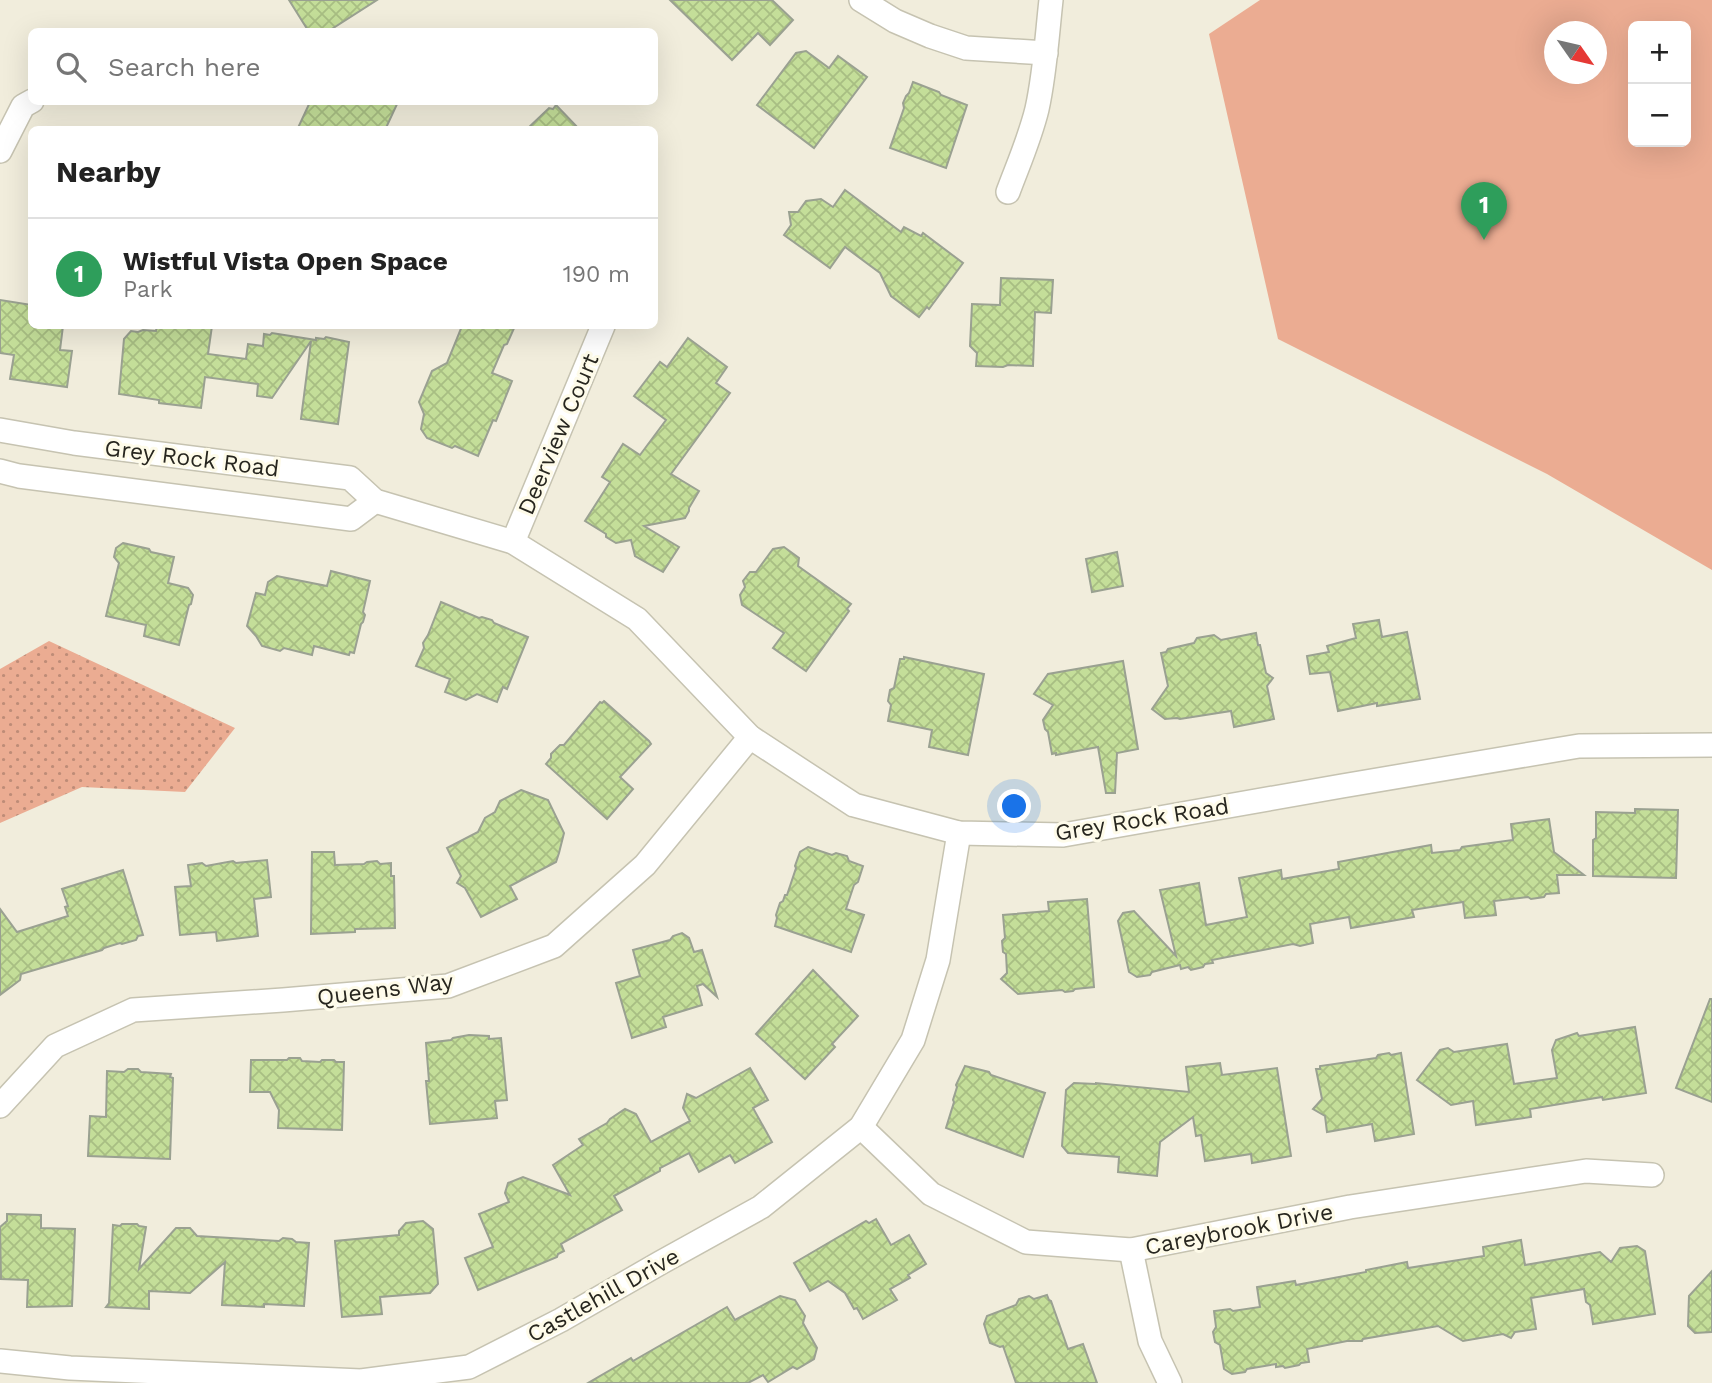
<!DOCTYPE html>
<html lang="en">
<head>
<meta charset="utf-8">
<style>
	body { margin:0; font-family:"Work Sans",sans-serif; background:#f6f6f6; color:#222 }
	.controls { position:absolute; right:21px; top:21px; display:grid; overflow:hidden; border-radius:10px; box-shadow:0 7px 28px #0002 }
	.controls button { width:63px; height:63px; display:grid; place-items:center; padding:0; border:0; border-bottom:2px solid #e0e0e0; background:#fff; color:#222; font:35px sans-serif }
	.compass { position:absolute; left:1544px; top:21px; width:63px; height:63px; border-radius:50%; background:#fff; box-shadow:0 7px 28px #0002; rotate:124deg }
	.you { position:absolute; left:1015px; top:807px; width:24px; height:24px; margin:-18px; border:5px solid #fff; border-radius:50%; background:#1a73e8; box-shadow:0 0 0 10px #1a73e833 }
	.badge { display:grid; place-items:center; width:46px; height:46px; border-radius:50%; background:#07739f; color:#fff; font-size:23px; font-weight:700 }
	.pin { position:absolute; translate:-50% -58px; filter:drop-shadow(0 2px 4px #0008) }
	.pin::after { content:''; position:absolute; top:37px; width:24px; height:21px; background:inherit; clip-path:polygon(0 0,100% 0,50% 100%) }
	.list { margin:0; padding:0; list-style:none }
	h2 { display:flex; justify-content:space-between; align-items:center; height:91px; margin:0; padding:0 28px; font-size:30px }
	h2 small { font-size:23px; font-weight:400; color:#767676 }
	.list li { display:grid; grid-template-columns:46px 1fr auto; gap:21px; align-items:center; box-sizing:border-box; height:112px; padding:0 28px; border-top:2px solid #e0e0e0 }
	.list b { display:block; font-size:26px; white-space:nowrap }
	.list p { margin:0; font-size:23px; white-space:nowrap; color:#767676 }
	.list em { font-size:23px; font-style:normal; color:#767676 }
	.icon { flex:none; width:38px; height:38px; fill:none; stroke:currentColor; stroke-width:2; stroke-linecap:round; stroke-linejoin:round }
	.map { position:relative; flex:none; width:1712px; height:1383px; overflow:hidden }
	.search { position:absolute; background:#fff; box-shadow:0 7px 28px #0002; left:28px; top:28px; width:630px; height:77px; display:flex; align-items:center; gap:18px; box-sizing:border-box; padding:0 24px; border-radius:10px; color:#767676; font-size:26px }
	.panel { position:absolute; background:#fff; box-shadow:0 7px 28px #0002; left:28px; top:126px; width:630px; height:203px; border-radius:10px }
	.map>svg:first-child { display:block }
	.grass { fill:url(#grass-dots) }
	.park { fill:#ebac92; fill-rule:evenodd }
	.building { fill:url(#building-cross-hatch); stroke:#9aa191; stroke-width:2 }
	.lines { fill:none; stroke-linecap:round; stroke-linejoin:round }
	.street-casing { stroke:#c6c3b1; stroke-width:26 }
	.street { stroke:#fff; stroke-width:23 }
	.labels { text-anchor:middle; stroke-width:6; stroke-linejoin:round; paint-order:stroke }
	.street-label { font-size:23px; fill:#27261f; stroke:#fefbe9 }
</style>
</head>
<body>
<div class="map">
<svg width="1712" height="1383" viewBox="0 0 1712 1383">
	<defs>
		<pattern id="grass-dots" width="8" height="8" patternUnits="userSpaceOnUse" patternTransform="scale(1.75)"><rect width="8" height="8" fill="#ebac92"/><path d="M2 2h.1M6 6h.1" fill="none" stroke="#be8c77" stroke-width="1.8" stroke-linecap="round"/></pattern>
		<pattern id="building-cross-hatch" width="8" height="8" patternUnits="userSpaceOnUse" patternTransform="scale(1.75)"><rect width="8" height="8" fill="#c4de99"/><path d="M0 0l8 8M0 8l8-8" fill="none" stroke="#a8be83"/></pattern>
	</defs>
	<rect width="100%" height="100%" fill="#f1eddc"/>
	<!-- grass -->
	<polygon class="grass" points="49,641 235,728 185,792 82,787 0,823 0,669"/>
	<!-- park -->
	<path class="park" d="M1260 0H1712V570L1547 474 1278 339 1209 34ZM1633 26H1686V142H1633ZM1554 32H1596V74H1554Z"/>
	<!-- building -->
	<g class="building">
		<polygon points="289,0 377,0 327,32 309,32"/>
		<polygon points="670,0 772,0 793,20 770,45 758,33 732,60"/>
		<polygon points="806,51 829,68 838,56 867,77 814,148 757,105 796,53"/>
		<polygon points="913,82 939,92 941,95 967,105 946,168 890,148 904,108 903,103 906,96 909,93"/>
		<polygon points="310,102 398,102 385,130 297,130"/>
		<polygon points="556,105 580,130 526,130 549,108 553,109"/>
		<polygon points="845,190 901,232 904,227 921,236 923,233 963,263 929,309 927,307 919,317 891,296 880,273 845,247 830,268 784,235 791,225 789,212 798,212 806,201 821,199 833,207"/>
		<polygon points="1001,278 1053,280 1051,313 1035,312 1033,366 1008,365 1003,367 976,366 977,353 970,346 972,304 1000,305"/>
		<polygon points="0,300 32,305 32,326 63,326 60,350 72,351 67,387 10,379 14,355 0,353"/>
		<polygon points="157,326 212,326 208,354 246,359 248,344 263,346 264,334 270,335 272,333 316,340 316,338 324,339 326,337 349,342 338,424 301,419 311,341 272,398 257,396 258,384 205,377 201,408 159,403 159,400 119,394 124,339 131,331 138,332 143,330 156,331"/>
		<polygon points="462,326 515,326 507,344 504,345 492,373 512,381 496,421 493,420 478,456 455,446 452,448 427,438 421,429 424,414 419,402 432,371 447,363"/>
		<polygon points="688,338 727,367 716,383 730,393 671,474 699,491 689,508 689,511 685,518 644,526 679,547 663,572 635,556 631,540 616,543 606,537 606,534 585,521 610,482 602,477 623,444 640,455 666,420 634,396 660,362 667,367"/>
		<polygon points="123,543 149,549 151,552 174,557 168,583 188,588 193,595 191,604 189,605 179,645 144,636 146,625 106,616 119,563 114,557 116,548"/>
		<polygon points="784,547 799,558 798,566 851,604 847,609 849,611 806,671 773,648 784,633 742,605 740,595 745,587 743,581 750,572 756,572 773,549"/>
		<polygon points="1117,552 1123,586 1092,592 1086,559"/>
		<polygon points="331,571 370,581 363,612 365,615 363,622 361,624 354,653 350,652 349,655 314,646 312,655 284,648 280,651 262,646 256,636 247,626 256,593 265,595 268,582 277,576 327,586"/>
		<polygon points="441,602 479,618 482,617 492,620 494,623 528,637 507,689 503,687 497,702 477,694 466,700 445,692 450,679 416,666 424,648 423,643 428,635"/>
		<polygon points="1379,620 1382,637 1407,632 1420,699 1377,706 1377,703 1338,711 1330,672 1310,674 1307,656 1329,652 1327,646 1356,638 1353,624"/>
		<polygon points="1256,633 1258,645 1260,645 1266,673 1273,678 1267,686 1274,719 1234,727 1231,711 1180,719 1177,718 1165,719 1152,709 1168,686 1161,653 1166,652 1168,649 1194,643 1197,638 1214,635 1221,640"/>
		<polygon points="904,657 984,674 968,755 929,747 932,730 888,721 891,705 888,701 890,690 894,688 900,659 904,659"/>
		<polygon points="1123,661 1138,749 1117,753 1115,793 1106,793 1098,747 1056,755 1056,753 1052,754 1048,732 1045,729 1043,720 1053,705 1034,694 1048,674"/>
		<polygon points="604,701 649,741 651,744 620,777 633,789 607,819 546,764 551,758 551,754 560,745 564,745 600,702 602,703"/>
		<polygon points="521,790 548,800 564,833 559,853 556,862 510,886 517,899 481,917 465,888 457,883 461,876 447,848 478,832 485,818 495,812 500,801"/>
		<polygon points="1635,809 1678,810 1676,878 1593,876 1593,840 1596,838 1596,812 1635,813"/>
		<polygon points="1549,819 1554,852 1584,875 1557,875 1559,893 1546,894 1544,897 1531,899 1528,897 1494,901 1496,915 1465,918 1463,902 1412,910 1414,917 1351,928 1349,917 1310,924 1313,943 1300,946 1293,944 1212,960 1213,963 1205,964 1203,967 1191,970 1188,967 1181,969 1180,965 1152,972 1150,975 1137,977 1129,972 1118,921 1123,913 1134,911 1176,956 1160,890 1199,883 1206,925 1247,917 1239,878 1281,870 1282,879 1339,869 1338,862 1431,845 1432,853 1460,850 1462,847 1513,840 1511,824"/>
		<polygon points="808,847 832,855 836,853 847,856 849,861 863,866 858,882 854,885 846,909 864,915 851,952 775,926 777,918 776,915 780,903 783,901 785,895 787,895 796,868 795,866 800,852"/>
		<polygon points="312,852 334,852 335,865 364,864 367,862 377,861 380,864 391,863 391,876 394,876 395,928 355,929 355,932 311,934"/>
		<polygon points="267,860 271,897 254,899 258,936 217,941 216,932 180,935 175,887 191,886 188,865 202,863 206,866 233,861 236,863"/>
		<polygon points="123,870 143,935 138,936 136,940 122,944 120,943 104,948 102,950 21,974 20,980 0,995 0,909 17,932 68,916 65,907 68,906 62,889"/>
		<polygon points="1087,899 1094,987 1075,989 1073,991 1065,992 1062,990 1018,994 1001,979 1007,973 1006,954 1003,952 1002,941 1005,938 1003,915 1049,911 1048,902"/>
		<polygon points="682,933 689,938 694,952 702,950 717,997 703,984 697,986 702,1005 663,1017 666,1027 632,1038 616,983 640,976 633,950 670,940 673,936"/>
		<polygon points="813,970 858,1016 832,1044 835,1047 805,1079 756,1034"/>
		<polygon points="1710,999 1712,999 1712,1102 1676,1088"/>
		<polygon points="1635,1027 1646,1093 1603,1100 1602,1097 1530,1109 1531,1117 1476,1125 1473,1101 1451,1105 1417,1080 1440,1050 1448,1048 1454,1052 1507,1044 1514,1084 1557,1078 1552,1050 1556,1040 1577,1033 1579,1036"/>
		<polygon points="469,1035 489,1036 489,1039 501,1038 507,1100 495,1101 497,1118 430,1124 426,1081 429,1081 426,1043 451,1040 453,1038"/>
		<polygon points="1389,1053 1391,1055 1401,1053 1414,1134 1375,1141 1372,1124 1327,1132 1325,1116 1313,1109 1322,1099 1316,1069 1320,1069 1320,1066 1376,1058 1378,1055"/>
		<polygon points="289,1058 300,1058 302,1061 320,1062 322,1060 334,1060 336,1062 344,1062 342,1130 278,1128 279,1110 270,1092 250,1092 251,1060 287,1060"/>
		<polygon points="1220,1063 1222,1075 1277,1068 1291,1156 1252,1163 1251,1154 1205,1161 1201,1135 1196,1136 1193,1117 1160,1142 1157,1176 1118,1172 1119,1157 1068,1153 1062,1146 1066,1090 1074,1083 1096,1084 1096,1083 1189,1092 1186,1067"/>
		<polygon points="965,1066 989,1072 991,1075 1045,1093 1023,1157 946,1128 954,1102 953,1100 957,1087 956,1085"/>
		<polygon points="750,1068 768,1100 753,1108 772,1142 735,1163 730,1155 699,1172 689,1153 660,1168 660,1171 614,1196 622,1210 561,1244 564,1251 558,1254 557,1257 478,1290 465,1258 493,1247 479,1214 509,1202 505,1193 508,1183 523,1177 570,1195 553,1165 583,1145 579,1139 607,1123 610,1119 625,1109 636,1114 651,1142 690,1121 683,1108 687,1094 696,1098"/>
		<polygon points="128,1069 138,1069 141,1072 171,1074 170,1077 173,1078 170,1159 88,1156 90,1116 106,1117 107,1071 124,1072"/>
		<polygon points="7,1214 41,1215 41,1228 75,1229 72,1306 27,1307 28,1280 1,1279 0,1227 7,1221"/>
		<polygon points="876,1219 891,1245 909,1235 926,1264 908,1275 910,1278 890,1289 897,1300 863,1319 857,1308 854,1309 845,1293 828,1281 810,1291 794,1263 866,1221 869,1223"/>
		<polygon points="423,1221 433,1229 438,1284 430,1293 380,1297 382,1314 342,1317 335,1241 399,1235 399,1231 406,1223"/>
		<polygon points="122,1224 137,1224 139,1226 146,1227 139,1269 176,1228 190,1228 197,1236 279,1241 283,1238 292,1239 296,1242 309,1243 304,1306 264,1304 264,1307 222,1305 225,1262 190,1293 149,1291 149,1309 106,1307 109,1303 113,1225 120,1226"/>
		<polygon points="1521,1240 1525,1265 1600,1252 1611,1262 1620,1248 1637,1246 1645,1251 1655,1314 1593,1324 1590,1305 1586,1302 1584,1289 1531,1298 1536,1329 1515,1332 1511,1338 1503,1334 1463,1341 1438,1326 1363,1339 1362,1341 1347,1341 1307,1349 1309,1362 1301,1363 1299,1365 1285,1368 1283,1366 1276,1367 1276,1364 1247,1369 1245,1372 1232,1374 1224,1369 1220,1345 1215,1342 1213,1332 1216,1327 1214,1311 1230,1309 1233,1311 1260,1307 1257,1287 1295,1281 1296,1285 1366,1272 1366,1270 1407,1262 1408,1268 1484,1256 1483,1247"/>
		<polygon points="1712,1271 1712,1332 1695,1333 1688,1326 1689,1296"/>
		<polygon points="1047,1295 1049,1300 1051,1301 1068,1349 1083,1344 1097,1383 1016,1383 1003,1346 1000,1347 990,1343 984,1324 987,1316 1016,1305 1019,1299 1029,1296 1034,1299"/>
		<polygon points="780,1296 795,1300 805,1316 803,1323 817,1348 814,1359 797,1369 793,1367 768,1382 763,1375 748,1383 588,1383 631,1358 633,1361 727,1307 735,1320"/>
	</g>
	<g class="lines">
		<defs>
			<g id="street">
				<polyline points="861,0 895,21 930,36 966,48 1046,53"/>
				<polyline points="0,151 23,106 32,101"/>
				<path d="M1008 192C1018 165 1030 138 1037 109 1045 73 1047 36 1051 0"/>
				<polyline points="0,430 74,443 350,478 375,501 513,542 637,619 750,737 854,805 959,833 1063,835 1342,786 1579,746 1712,745"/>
				<polyline points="0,471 19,476 351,519 375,501"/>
				<polyline points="513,542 603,326"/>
				<polyline points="0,1106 55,1046 133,1010 283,1000 448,986 554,946 645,865 750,737"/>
				<polyline points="861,1127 931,1194 1026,1242 1131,1250 1350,1207 1586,1171 1652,1175"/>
				<polyline points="1131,1250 1150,1341 1170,1383"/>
				<polyline points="0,1361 70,1368 361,1381 469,1367 561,1320 660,1263 761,1207 861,1127 913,1040 938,960 959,833"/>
			</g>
		</defs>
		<!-- street casing -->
		<use href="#street" class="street-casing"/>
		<!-- street -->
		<use href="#street" class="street"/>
	</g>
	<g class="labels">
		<!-- street labels -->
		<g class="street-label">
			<text transform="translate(558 434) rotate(-67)" y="8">Deerview Court</text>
			<text transform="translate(192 458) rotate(7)" y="8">Grey Rock Road</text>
			<text transform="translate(1142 819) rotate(-9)" y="8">Grey Rock Road</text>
			<text transform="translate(385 989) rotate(-7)" y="8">Queens Way</text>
			<text transform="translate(1239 1229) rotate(-11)" y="8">Careybrook Drive</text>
			<text transform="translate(603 1295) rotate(-29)" y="8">Castlehill Drive</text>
		</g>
	</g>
</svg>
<div class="controls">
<button>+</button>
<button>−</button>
</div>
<svg class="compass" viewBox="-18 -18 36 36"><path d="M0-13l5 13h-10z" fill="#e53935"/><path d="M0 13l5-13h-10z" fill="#767676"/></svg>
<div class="you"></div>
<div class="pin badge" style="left:1484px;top:240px;background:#2e9e5b">1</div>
<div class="search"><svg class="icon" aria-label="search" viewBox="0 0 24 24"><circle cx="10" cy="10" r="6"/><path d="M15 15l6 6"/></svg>Search here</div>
<section class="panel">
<h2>Nearby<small></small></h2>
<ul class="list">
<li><span class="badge" style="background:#2e9e5b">1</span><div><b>Wistful Vista Open Space</b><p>Park</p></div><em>190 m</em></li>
</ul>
</section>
</div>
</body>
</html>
